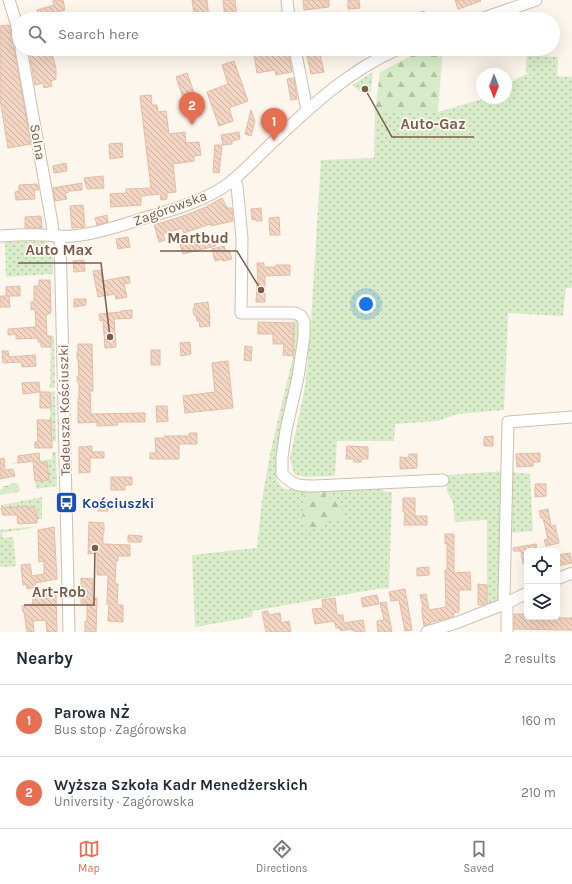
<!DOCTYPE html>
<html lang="en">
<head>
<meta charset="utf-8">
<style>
	body { margin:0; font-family:Karla,sans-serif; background:#f2f2f3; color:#1f2937 }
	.controls { position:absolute; right:12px; bottom:12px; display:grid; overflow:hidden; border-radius:6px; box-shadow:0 4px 16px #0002 }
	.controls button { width:36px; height:36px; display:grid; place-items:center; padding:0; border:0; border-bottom:1px solid #e0e1e3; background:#fff; color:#1f2937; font:20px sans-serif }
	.compass { position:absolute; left:476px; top:68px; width:36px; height:36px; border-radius:50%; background:#fff; box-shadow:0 4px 16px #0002; rotate:180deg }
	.you { position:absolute; left:366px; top:304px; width:14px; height:14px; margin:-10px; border:3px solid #fff; border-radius:50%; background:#1a73e8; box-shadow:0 0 0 6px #1a73e833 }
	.badge { display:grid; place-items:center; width:26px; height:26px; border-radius:50%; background:#e76f51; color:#fff; font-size:13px; font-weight:700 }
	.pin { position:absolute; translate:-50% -33px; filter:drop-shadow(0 1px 2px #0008) }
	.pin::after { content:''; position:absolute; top:21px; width:14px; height:12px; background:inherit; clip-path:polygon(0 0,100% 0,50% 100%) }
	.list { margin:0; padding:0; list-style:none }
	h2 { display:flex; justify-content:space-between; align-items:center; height:52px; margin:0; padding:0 16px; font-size:17px }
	h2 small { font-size:13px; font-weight:400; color:#747a83 }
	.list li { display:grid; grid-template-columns:26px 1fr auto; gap:12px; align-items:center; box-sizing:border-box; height:72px; padding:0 16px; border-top:1px solid #e0e1e3 }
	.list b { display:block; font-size:15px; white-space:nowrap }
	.list p { margin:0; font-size:13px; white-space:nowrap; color:#747a83 }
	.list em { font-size:13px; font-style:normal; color:#747a83 }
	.icon { flex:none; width:22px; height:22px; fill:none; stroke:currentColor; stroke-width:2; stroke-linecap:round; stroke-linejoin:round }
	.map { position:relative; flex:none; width:572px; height:632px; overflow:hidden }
	.search { position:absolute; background:#fff; box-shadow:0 4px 16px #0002; left:12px; right:12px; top:12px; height:44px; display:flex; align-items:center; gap:10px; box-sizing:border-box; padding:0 14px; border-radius:22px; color:#747a83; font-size:15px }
	.sheet { height:196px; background:#fff }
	nav { display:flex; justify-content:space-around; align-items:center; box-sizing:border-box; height:56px; border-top:1px solid #e0e1e3; background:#fff; font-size:11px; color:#747a83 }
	nav a { display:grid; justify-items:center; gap:2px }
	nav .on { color:#e76f51 }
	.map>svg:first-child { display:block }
	.green { fill:url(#green-dots) }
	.forest { fill:url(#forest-firs) }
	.building { fill:url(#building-back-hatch); stroke:#e6bba3 }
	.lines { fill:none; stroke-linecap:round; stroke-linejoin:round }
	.minor-casing { stroke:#d1beb0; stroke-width:13 }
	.minor { stroke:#fff; stroke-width:11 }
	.labels { text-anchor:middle; stroke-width:3.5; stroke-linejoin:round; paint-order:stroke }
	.street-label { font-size:14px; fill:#7a5c4d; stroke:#fffaf3 }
	.transit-label { font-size:14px; font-weight:bold; fill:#164399; stroke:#fffaf3; text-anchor:start }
	.leader { fill:none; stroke:#7a5c4d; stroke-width:1.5 }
	.callout-dot { fill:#7a5c4d; stroke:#fffaf3; stroke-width:1.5 }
	.callout-label { font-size:15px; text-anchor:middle; font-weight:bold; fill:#7a5c4d; stroke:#fffaf3; stroke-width:3.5; stroke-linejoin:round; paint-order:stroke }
</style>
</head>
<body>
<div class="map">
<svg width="572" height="632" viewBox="0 0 572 632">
	<defs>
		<pattern id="green-dots" width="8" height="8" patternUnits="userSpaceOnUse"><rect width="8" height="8" fill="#d8ecc9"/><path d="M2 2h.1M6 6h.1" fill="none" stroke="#b4c2a5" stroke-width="1.8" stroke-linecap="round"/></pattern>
		<pattern id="forest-firs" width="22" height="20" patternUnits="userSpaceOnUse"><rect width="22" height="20" fill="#d8ecc9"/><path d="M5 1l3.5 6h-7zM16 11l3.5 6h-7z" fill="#b4c2a5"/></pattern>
		<pattern id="building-back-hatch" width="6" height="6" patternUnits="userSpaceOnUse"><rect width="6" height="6" fill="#f3d5c3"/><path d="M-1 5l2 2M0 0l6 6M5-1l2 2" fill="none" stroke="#cab0a1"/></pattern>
	</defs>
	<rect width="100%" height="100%" fill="#fdf6ec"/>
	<!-- green -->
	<g class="green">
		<polygon points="527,49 533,49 533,56 558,57 557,76 572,77 572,288 566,288 563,316 508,313 504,410 458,414 438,421 395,424 394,441 337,441 335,476 305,477 294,474 290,458 305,387 311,322 321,160 374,158 375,112 438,112 479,100 483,98 506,98 506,85 526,74 534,74 526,73"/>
		<path d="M373 72 371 90 369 93C362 95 357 89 352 85Z"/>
		<path d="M45 241C56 248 53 264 53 275L51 274 6 277 5 242Z"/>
		<polygon points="294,318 299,322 302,341 276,470 277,481 284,489 304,490 302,523 319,528 330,519 336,519 326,497 324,487 383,485 383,491 392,492 389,588 377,589 253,611 252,617 195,627 192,555 257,548 262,500 270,454 293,356"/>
		<polygon points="51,336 54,336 55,388 50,388"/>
		<polygon points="55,391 56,441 52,442 51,420 50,420 50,392"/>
		<polygon points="52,452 56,452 57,486 36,489 35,481 49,480 47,462 40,463 40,461 12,464 12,463 52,459"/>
		<polygon points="504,471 502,598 487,605 487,520 455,522 453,503 447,491 446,475"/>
		<polygon points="513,472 530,474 533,531 508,533 510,475"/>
		<polygon points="42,497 42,519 37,520 37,512 35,512 34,507 26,507 24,506 22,506 20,507 2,508 1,505"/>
		<polygon points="38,526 26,529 2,533 3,538 13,537 16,565 17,566 0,567 0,530"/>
	</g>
	<!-- forest -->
	<g class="forest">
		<polygon points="425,49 443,49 438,112 375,112 380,72 413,55"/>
		<polygon points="10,483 16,483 18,484 20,490 19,492 0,495 0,490 2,489 2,487 10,485"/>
		<polygon points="324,487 326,497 337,499 342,507 343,519 330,519 319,528 305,530 302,523 304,490"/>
	</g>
	<!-- building -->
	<g class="building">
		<polygon points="53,0 63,0 65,10 39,17 37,10 54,5"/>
		<polygon points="192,0 207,0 209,19 176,19 176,14 194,13"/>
		<polygon points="223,0 235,0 237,19 225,19"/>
		<polygon points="303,0 329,0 329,7 304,10"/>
		<polygon points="348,0 359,0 360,8 348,9"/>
		<polygon points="455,0 480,0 481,1 458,9"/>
		<polygon points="424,11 427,19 403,19 403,18"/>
		<polygon points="9,25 13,42 31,144 8,148 0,99 0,26"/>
		<polygon points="34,49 42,49 43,52 51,50 56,68 56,79 51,81 52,86 44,88 43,83 35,85 29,52 34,51"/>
		<polygon points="253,49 288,49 292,72 276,75 275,70 257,73"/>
		<polygon points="320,54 324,72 311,74 307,56"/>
		<polygon points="234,61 248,101 229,108 233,121 219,126 207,92 228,84 222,65"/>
		<polygon points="187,73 202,114 190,118 176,77"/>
		<polygon points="294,78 297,99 291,100 287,79"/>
		<polygon points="151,95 152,105 157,105 158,112 166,111 169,134 185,132 186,143 199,142 201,155 194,156 194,161 173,164 176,192 167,193 167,199 161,200 160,194 141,196 141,205 111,207 110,194 126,193 126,189 151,188 140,96"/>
		<polygon points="251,110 255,121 251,136 245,134"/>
		<polygon points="239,132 240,139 232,141 232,144 223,145 221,135"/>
		<polygon points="122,143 123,157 110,159 109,144"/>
		<polygon points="215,145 222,145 219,173 213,172"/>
		<polygon points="66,163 67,171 54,173 53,166"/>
		<polygon points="103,176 104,188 87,189 84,178"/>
		<polygon points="82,183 82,190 69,191 69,192 65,193 67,199 55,201 53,188"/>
		<polygon points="37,184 39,190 34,190 35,199 16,200 15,192 19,191 19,185"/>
		<polygon points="222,198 227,208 232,208 233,221 211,226 210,224 184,233 182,228 163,234 165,240 159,242 154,224 160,223 161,223 186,215 206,207"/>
		<polygon points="83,205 85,227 72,228 70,206"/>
		<polygon points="261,208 262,221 256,221 256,219 252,220 251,209"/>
		<polygon points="107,215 108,222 97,225 95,218"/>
		<polygon points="41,216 42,228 25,228 25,217"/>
		<polygon points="279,217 280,235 270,235 269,218"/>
		<polygon points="128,237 130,247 118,249 116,239"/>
		<polygon points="214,237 216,246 183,254 180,245"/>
		<polygon points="224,246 226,251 229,250 232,259 223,261 222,259 215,261 212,249"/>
		<polygon points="84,260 85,271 74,272 73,261"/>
		<polygon points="257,263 264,263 264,267 276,267 276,265 290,265 290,275 265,276 265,302 256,302 257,285 258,285"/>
		<polygon points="101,270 102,281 129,276 130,283 124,284 127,297 116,299 115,294 98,297 93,271"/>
		<polygon points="39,280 50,280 51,313 46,315 47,336 51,336 51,347 41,347 41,342 38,342 38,338 16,339 16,334 8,335 8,329 36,327 35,309 31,310 31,302 34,302 34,286 39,286"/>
		<polygon points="20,286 20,296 7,296 9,296 10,307 0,307 0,296 6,296 6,287"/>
		<polygon points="74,299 86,299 86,305 74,307"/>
		<polygon points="208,302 210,319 209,319 210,326 200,327 199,321 197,321 196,315 194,315 193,309 195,308 194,304"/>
		<polygon points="132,310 132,318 114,319 116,347 105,348 103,320 100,321 99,314 121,312 121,311"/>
		<polygon points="258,322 294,323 293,356 283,355 284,344 273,344 273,334 258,334"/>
		<polygon points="190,342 191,354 181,356 180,343"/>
		<polygon points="78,344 92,344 93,391 90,391 91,414 145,413 145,422 117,422 118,425 97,426 97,422 78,423 78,399 79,399 79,383 78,383 77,376 79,376 78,359 77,359 77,352 78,352"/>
		<polygon points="245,346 252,347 251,361 244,360"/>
		<rect x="151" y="350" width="9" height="15"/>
		<polygon points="2,351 8,351 9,357 35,355 36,366 22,367 21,362 3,363"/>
		<polygon points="228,361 233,408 185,413 183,396 215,392 212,363"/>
		<polygon points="39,382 40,392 23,394 22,383"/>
		<polygon points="40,392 50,392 51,408 40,408"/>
		<polygon points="156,406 167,406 168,421 157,422"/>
		<polygon points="37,420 51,420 52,448 35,448 35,442 38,442"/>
		<polygon points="189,433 197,433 197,444 179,444 179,459 150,459 150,453 156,453 155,438 165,438 165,436 189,436"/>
		<polygon points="493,436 493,446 484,446 484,437"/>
		<polygon points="92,446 92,452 104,452 104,458 90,458 90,472 79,473 79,447"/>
		<polygon points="347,446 368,447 368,459 362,459 361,462 354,462 354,459 346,459"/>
		<polygon points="39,453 40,463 47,462 49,480 35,481 33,461 18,463 18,456"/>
		<polygon points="540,453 540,462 533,462 533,466 517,467 516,454"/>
		<polygon points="409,454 417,454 417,468 400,469 400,457 409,458"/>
		<polygon points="4,458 5,470 13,469 15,476 0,479 0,459"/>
		<polygon points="111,477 132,477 132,485 125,485 125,490 111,490"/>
		<polygon points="535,484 546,484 546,496 535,497"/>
		<polygon points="403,498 415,498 415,516 427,516 427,525 404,525 405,512 403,512"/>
		<polygon points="99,500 108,500 108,511 98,511"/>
		<polygon points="22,506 25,506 26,507 34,507 35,512 37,512 37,523 18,524 17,515 3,515 1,508 20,507"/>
		<polygon points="548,509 551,526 555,525 559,543 546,546 544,540 548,539 543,518 541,518 539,511"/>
		<polygon points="89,522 104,523 104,533 103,533 103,544 130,545 130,556 118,556 118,561 116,561 115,584 118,584 117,605 123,605 123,622 108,621 109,604 107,604 108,575 97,575 97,553 88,554"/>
		<polygon points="54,527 57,579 35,583 36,587 27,589 26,584 23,585 21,565 30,564 32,576 44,574 44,561 39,562 38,530"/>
		<polygon points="445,534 454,534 454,573 470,572 471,590 459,590 459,612 453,613 454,616 441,620 431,622 431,623 424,626 422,612 422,607 423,607 420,595 426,594 429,610 446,607 445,570 447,570 447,544 445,544"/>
		<polygon points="128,535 142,536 141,542 128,542"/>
		<polygon points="536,544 537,551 527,551 527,564 523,564 521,551 514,551 513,548"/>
		<polygon points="570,553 572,563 557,566 557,555"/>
		<polygon points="429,567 429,575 417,576 417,568"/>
		<polygon points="81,578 93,579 92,598 97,598 96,632 85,632 85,621 87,621 87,603 81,603"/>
		<polygon points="478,584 487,585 487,603 483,605 478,605"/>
		<polygon points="405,589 412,630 405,631 399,600 391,601 389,592"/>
		<polygon points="56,593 57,632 47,632 46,620 33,621 34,632 27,632 24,612 23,612 22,606 33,604 32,596"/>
		<polygon points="377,595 379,604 363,607 361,598"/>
		<polygon points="335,598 337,615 343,615 344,623 363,620 365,632 355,632 354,630 352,631 352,629 341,631 339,628 336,628 334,621 315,624 312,609 323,608 322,600"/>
		<polygon points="386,602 392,632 378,632 377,621 384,620 380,603"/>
		<polygon points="268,611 269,615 280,613 281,623 289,621 291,632 266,632 262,612"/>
		<polygon points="514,614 524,614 524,617 560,617 560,618 572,618 572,630 514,629"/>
	</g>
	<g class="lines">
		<defs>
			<g id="minor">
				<polyline points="9,0 16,22 19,38"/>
				<polyline points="287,0 289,19"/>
				<polyline points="481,19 536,0"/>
				<polyline points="21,49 52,223 53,236"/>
				<polyline points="295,49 307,110"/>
				<path d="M234 179 237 186 242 238 241 313H295L301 316 304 321V337L298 377 286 430 282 457V474C294 486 299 486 315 486L443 480"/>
				<path d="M0 236C14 235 28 234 43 235 53 235 63 237 73 236 95 234 117 227 138 220 168 211 201 203 228 184 244 172 259 155 274 141 312 105 350 70 398 49"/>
				<polyline points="60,236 69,632"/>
				<polyline points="557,579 572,573"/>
				<polyline points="427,632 456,623 507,603 527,593"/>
				<polyline points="507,632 507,603 504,598 508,422 572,417"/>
			</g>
		</defs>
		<!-- minor casing -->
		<use href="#minor" class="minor-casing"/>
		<!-- minor -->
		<use href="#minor" class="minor"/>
	</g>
	<!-- icons -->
	<defs>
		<symbol id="bus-square" viewBox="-11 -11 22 22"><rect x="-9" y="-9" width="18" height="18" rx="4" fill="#1a4fb4" stroke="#fffaf3"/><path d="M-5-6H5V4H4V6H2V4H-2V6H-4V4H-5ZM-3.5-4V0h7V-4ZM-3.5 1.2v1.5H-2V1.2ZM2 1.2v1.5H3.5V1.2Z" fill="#fff"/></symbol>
	</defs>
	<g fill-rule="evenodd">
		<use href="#bus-square" x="54" y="490" width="25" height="25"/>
	</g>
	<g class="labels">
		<!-- street labels -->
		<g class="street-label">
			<text transform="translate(38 142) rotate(80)" y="5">Solna</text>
			<text transform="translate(170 208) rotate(-20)" y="5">Zagórowska</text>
			<text transform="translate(64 410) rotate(-91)" y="5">Tadeusza Kościuszki</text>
		</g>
		<!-- transit labels -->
		<g class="transit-label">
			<text x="82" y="508">Kościuszki</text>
		</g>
	</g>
	<!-- callouts -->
	<path class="leader" d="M365 89L392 137H474M261 290L237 251H160M110 337L101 263H18M95 548L94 605H24"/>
	<g class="callout-dot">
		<circle cx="365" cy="89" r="4"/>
		<circle cx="261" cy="290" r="4"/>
		<circle cx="110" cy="337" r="4"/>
		<circle cx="95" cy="548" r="4"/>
	</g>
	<g class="callout-label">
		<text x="433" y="129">Auto-Gaz</text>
		<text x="198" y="243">Martbud</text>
		<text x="59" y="255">Auto Max</text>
		<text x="59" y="597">Art-Rob</text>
	</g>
</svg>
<div class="controls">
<button><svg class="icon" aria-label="locate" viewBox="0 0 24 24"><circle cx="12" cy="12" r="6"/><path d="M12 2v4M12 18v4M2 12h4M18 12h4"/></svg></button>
<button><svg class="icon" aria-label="layers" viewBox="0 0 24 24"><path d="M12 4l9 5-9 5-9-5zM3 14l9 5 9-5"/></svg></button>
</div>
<svg class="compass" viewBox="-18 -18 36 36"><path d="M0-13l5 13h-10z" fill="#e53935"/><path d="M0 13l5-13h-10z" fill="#747a83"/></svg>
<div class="you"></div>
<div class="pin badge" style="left:274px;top:141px">1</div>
<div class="pin badge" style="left:192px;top:125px">2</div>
<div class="search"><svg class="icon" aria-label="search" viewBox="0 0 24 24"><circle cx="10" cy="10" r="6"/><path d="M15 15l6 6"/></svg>Search here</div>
</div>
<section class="sheet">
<h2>Nearby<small>2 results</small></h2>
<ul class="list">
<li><span class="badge">1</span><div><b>Parowa NŻ</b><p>Bus stop · Zagórowska</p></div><em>160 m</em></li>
<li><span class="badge">2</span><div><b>Wyższa Szkoła Kadr Menedżerskich</b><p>University · Zagórowska</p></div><em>210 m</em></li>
</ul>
</section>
<nav>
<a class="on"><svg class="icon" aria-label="map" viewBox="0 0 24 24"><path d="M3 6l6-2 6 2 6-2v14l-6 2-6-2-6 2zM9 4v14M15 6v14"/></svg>Map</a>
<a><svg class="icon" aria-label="directions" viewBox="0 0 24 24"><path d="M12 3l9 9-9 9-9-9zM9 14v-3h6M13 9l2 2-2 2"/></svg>Directions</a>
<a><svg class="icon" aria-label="saved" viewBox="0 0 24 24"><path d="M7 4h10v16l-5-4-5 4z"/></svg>Saved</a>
</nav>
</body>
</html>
